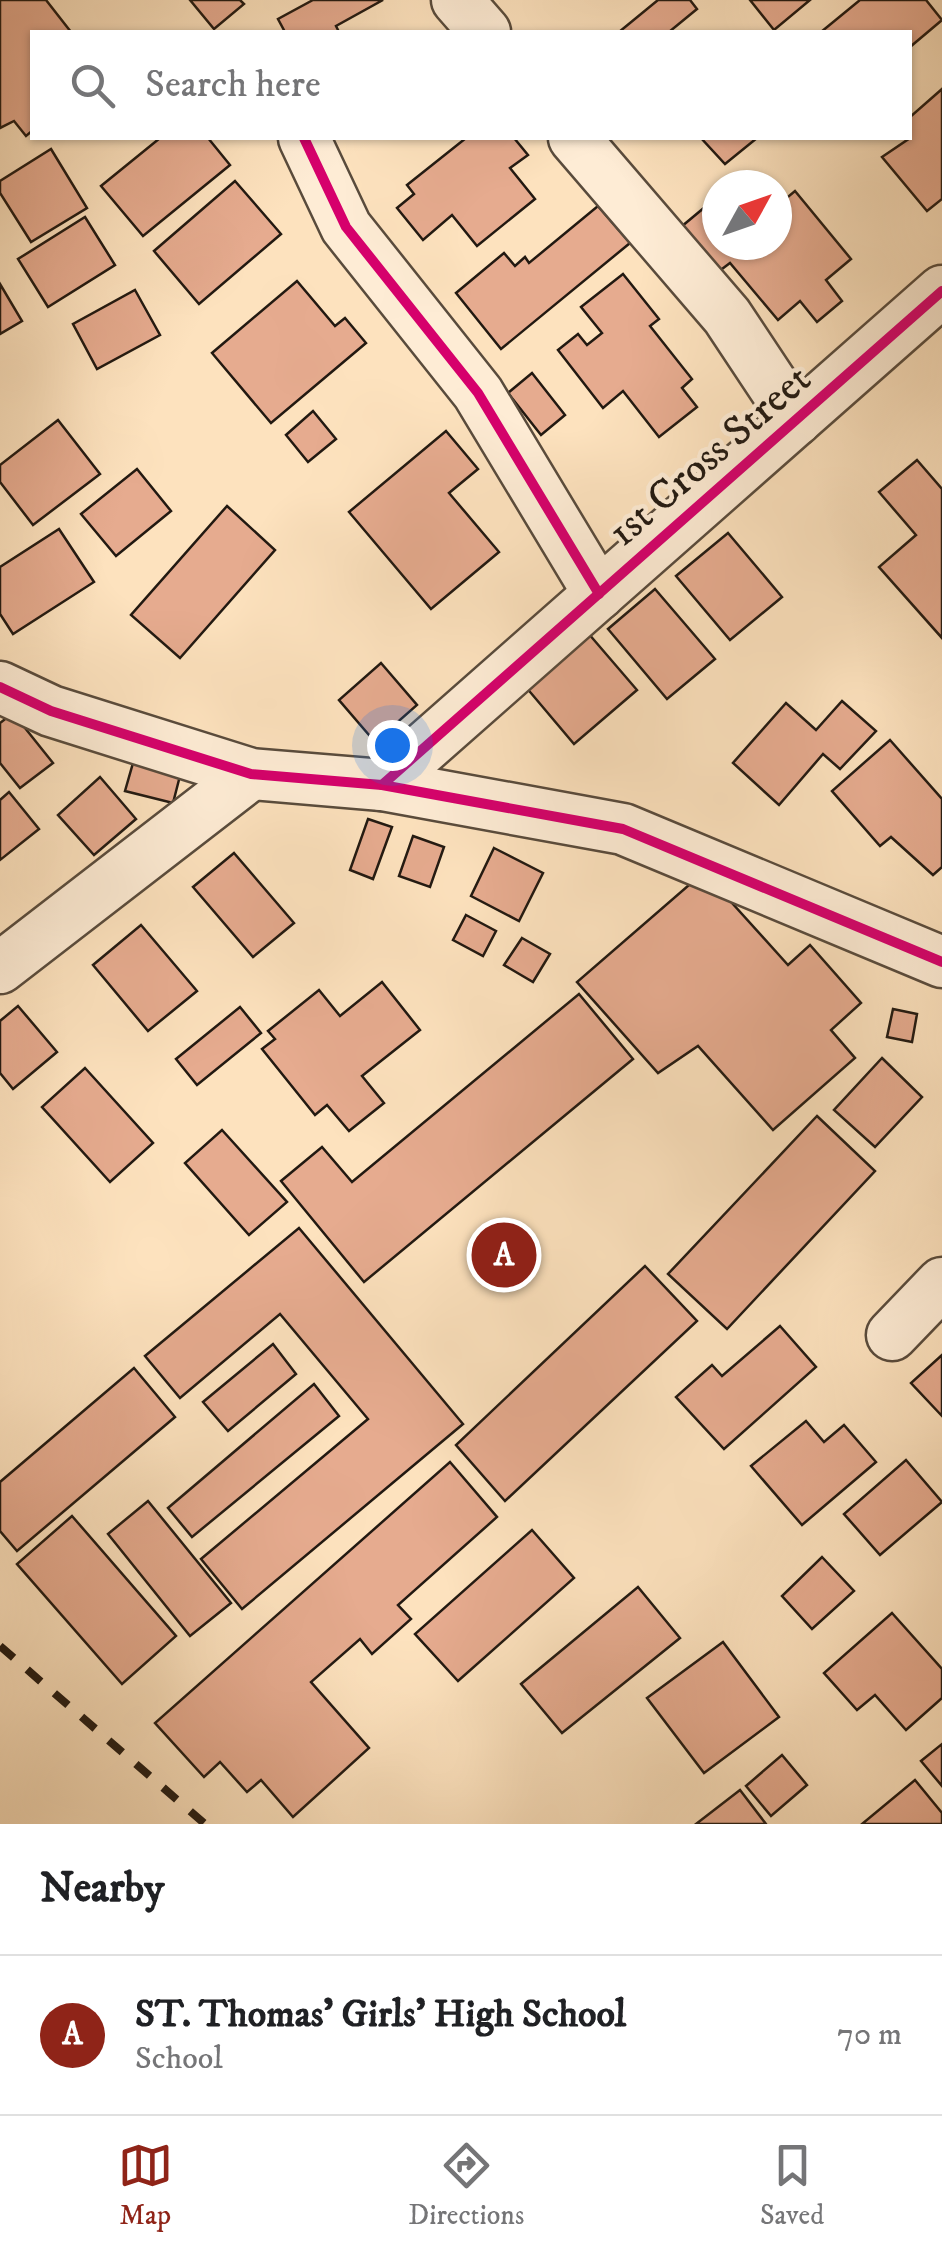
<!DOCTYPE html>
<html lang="en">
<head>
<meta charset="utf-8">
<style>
	body { margin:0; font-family:"IM FELL DW Pica",serif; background:#f2f2f2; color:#202124 }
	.compass { position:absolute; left:702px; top:170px; width:90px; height:90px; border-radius:50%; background:#fff; box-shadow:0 2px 8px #0004; rotate:50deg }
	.you { position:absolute; left:392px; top:745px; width:35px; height:35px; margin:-25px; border:8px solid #fff; border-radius:50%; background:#1a73e8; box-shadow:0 0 0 15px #1a73e833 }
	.badge { display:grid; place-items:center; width:65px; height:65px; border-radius:50%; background:#8f2418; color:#fff; font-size:32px; font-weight:700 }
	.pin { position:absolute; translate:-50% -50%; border:5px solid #fff; box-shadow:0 2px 10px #0006 }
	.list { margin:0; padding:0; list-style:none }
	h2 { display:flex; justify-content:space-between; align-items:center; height:130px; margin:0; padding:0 40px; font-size:42px }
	h2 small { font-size:32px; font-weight:400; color:#757577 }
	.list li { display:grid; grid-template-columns:65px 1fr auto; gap:30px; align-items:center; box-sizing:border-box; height:160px; padding:0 40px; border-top:2px solid #e0e0e0 }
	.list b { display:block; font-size:38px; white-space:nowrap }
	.list p { margin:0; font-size:32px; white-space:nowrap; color:#757577 }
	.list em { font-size:32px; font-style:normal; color:#757577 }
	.icon { flex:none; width:55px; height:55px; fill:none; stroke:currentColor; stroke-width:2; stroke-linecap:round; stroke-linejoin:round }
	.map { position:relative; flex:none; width:942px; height:1824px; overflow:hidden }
	.search { position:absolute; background:#fff; box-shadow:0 2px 8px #0004; left:30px; right:30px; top:30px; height:110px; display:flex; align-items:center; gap:25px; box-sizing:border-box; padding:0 35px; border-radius:0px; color:#757577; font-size:38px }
	.sheet { height:290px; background:#fff }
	nav { display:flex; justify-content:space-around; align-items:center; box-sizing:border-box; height:140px; border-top:2px solid #e0e0e0; background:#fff; font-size:28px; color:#757577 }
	nav a { display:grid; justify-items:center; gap:5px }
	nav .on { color:#8f2418 }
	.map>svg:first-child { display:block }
	.building { fill:#e6ab8f; stroke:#221911; stroke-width:2.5 }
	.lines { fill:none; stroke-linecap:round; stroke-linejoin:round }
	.street-casing { stroke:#594b3c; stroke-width:55 }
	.street { stroke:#feecd5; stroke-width:50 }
	.rail { stroke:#221911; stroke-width:8; stroke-dasharray:18 18; stroke-linecap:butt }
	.cycleway-casing { stroke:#feecd5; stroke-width:16 }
	.cycleway { stroke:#d6006c; stroke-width:10 }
	.labels { text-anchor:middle; stroke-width:9; stroke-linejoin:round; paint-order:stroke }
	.street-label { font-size:42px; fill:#221911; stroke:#feecd5 }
</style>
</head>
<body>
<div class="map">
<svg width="942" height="1824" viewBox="0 0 942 1824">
	<rect width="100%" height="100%" fill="#fde2be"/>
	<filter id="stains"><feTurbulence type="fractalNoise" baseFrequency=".002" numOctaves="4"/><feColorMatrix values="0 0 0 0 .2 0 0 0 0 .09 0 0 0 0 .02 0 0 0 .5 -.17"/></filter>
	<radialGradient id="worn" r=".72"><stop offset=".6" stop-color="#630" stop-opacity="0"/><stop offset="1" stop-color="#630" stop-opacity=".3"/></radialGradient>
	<!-- building -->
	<g class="building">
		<polygon points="0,0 46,0 71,32 32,32 32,131 26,136 14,121 0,128"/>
		<polygon points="190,0 240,0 244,4 214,29"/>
		<polygon points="313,0 383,0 336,26 339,32 285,32 278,19"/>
		<polygon points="658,0 690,0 697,9 669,32 619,32"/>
		<polygon points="750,0 810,0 774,30"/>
		<polygon points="860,0 926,0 942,20 910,47 910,32 821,32"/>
		<polygon points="942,89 942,199 927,211 882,157 910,138 910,117"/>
		<polygon points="160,138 208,138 230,165 143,236 101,186"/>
		<polygon points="466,138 514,138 528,155 510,168 535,199 477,246 452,215 423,240 397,208 414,194 407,185"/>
		<polygon points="701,138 757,138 725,164"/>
		<polygon points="51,149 87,208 31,242 0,193 0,181"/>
		<polygon points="235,181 281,234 199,304 154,251"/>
		<polygon points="795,191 851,259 826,280 842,301 817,322 800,301 778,320 730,263 718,272 681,227 717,197 717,245 777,245 777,206"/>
		<polygon points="598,206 630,243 501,349 456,293 504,253 515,266 525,257 529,263"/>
		<polygon points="85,217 115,265 48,307 18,259"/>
		<polygon points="623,274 659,319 650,326 692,379 682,388 697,407 659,437 623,391 603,408 558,350 578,334 587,345 602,333 581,307"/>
		<polygon points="297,281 335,326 345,318 366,343 271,423 212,353"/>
		<polygon points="0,284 22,321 0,334"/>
		<polygon points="135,290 160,335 97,369 73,324"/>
		<polygon points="532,373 565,415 541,435 508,393"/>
		<polygon points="313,411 336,439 308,462 286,435"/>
		<polygon points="58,420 100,474 33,525 0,482 0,465"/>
		<polygon points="446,431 478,469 449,493 499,552 431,609 349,512"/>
		<polygon points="917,460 942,489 942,638 879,567 916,535 879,492"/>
		<polygon points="137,469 171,511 116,556 81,514"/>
		<polygon points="227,506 275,550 180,658 131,615"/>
		<polygon points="59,529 94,582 13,634 0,614 0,567"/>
		<polygon points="728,533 782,597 730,640 676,576"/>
		<polygon points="655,589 715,659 667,699 608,629"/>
		<polygon points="588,633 637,690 574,744 525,686"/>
		<polygon points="381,663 417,705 375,742 339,700"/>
		<polygon points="842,701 876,731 840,769 823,754 779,805 733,763 786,703 816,730"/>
		<polygon points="13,713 53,763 20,788 0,763 0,723"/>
		<polygon points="890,740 942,799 942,867 933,875 891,837 880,846 832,791"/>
		<polygon points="135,756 182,768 173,803 125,791"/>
		<polygon points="100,777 136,819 94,855 58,815"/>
		<polygon points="9,792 39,829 0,860 0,800"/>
		<polygon points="368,819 392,827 373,879 350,870"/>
		<polygon points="413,836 444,847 430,887 399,876"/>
		<polygon points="494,848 543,873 519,921 471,896"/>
		<polygon points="234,853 294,923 253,957 193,887"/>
		<polygon points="704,872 788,965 810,945 861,1003 831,1030 855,1058 773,1130 698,1046 658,1073 577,982"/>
		<polygon points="466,915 496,931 483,956 453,940"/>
		<polygon points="141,925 197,991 148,1031 93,965"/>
		<polygon points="522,938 550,954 533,982 504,965"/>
		<polygon points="382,982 420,1030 362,1076 384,1103 349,1131 327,1105 315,1115 262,1049 275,1039 268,1031 319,990 340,1016"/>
		<polygon points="579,994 633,1059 364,1282 281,1181 322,1147 352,1182"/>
		<polygon points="18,1006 57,1052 13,1089 0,1073 0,1021"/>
		<polygon points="240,1007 261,1033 197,1085 176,1059"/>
		<polygon points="893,1009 917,1014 912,1042 887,1037"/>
		<polygon points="882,1058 922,1097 875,1147 834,1110"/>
		<polygon points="85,1068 153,1143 110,1182 42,1107"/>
		<polygon points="817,1116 875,1171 727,1329 668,1274"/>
		<polygon points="222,1130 287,1202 249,1235 185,1163"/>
		<polygon points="299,1228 463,1424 242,1609 201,1559 368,1419 280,1314 180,1398 145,1356"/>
		<polygon points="645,1266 697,1321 505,1501 456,1445"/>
		<polygon points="780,1326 816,1367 724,1449 676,1397 712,1365 722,1376"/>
		<polygon points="273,1344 296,1374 228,1431 203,1402"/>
		<polygon points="942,1355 942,1416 911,1383"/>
		<polygon points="134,1368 175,1417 17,1551 0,1531 0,1482"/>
		<polygon points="314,1384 339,1416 192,1537 168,1508"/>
		<polygon points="806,1421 824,1442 844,1425 876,1462 802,1525 751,1466"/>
		<polygon points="906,1460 942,1502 880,1555 844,1514"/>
		<polygon points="450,1462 497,1517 398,1605 411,1619 372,1654 360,1639 311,1682 369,1748 293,1817 261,1780 247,1792 220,1762 204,1777 155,1723"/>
		<polygon points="148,1501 231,1603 190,1636 108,1534"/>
		<polygon points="72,1516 176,1636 122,1684 17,1564"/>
		<polygon points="532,1530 574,1578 458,1681 415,1634"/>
		<polygon points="822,1557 854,1591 812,1629 782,1596"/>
		<polygon points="638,1587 680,1638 562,1733 521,1684"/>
		<polygon points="892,1613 942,1669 942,1698 906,1730 875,1695 857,1710 824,1673"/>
		<polygon points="723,1642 779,1717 704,1773 647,1698"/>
		<polygon points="942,1744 942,1786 921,1761"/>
		<polygon points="782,1755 807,1785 771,1816 746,1786"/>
		<polygon points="915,1780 942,1813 942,1824 862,1824"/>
		<polygon points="740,1790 766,1824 696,1824"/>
	</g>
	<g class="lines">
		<defs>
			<g id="street">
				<polyline points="457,0 485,32"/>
				<polyline points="304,138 346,227 478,393 599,594"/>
				<polyline points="574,138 727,316 796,420"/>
				<polyline points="0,687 51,711 251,774 382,785 623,829 942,962"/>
				<polyline points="382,785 942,291"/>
				<polyline points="0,968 251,774"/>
				<polyline points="892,1335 942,1283"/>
			</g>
		</defs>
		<!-- street casing -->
		<use href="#street" class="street-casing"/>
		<!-- street -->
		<use href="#street" class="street"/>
		<!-- rail -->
		<polyline class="rail" points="0,1646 205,1824"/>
		<defs>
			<g id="cycleway">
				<polyline points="304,138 346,227 478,393 599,594"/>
				<polyline points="0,687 51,711 251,774 382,785 623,829 942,962"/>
				<polyline points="382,785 942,291"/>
			</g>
		</defs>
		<!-- cycleway casing -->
		<use href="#cycleway" class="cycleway-casing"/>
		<!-- cycleway -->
		<use href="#cycleway" class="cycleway"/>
	</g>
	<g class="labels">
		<!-- street labels -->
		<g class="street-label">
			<text transform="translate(708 454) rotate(-41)" y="15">1st Cross Street</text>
		</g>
	</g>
	<rect width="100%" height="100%" filter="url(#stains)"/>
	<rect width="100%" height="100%" fill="url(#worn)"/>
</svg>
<svg class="compass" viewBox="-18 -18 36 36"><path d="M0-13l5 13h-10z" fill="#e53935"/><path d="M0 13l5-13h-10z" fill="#757577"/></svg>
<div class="you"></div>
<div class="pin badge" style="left:504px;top:1255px">A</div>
<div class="search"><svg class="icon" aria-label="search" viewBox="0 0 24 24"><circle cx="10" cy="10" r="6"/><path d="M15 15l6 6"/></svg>Search here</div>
</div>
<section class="sheet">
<h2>Nearby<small></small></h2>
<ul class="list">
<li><span class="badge">A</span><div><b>ST. Thomas' Girls' High School</b><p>School</p></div><em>70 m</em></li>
</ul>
</section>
<nav>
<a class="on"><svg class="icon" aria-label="map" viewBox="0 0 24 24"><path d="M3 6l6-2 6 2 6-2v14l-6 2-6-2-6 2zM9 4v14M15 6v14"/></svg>Map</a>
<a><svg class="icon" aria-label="directions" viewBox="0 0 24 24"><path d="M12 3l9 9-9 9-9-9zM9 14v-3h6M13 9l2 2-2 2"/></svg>Directions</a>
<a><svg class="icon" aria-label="saved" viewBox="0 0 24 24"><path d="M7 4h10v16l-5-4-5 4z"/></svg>Saved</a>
</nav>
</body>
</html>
